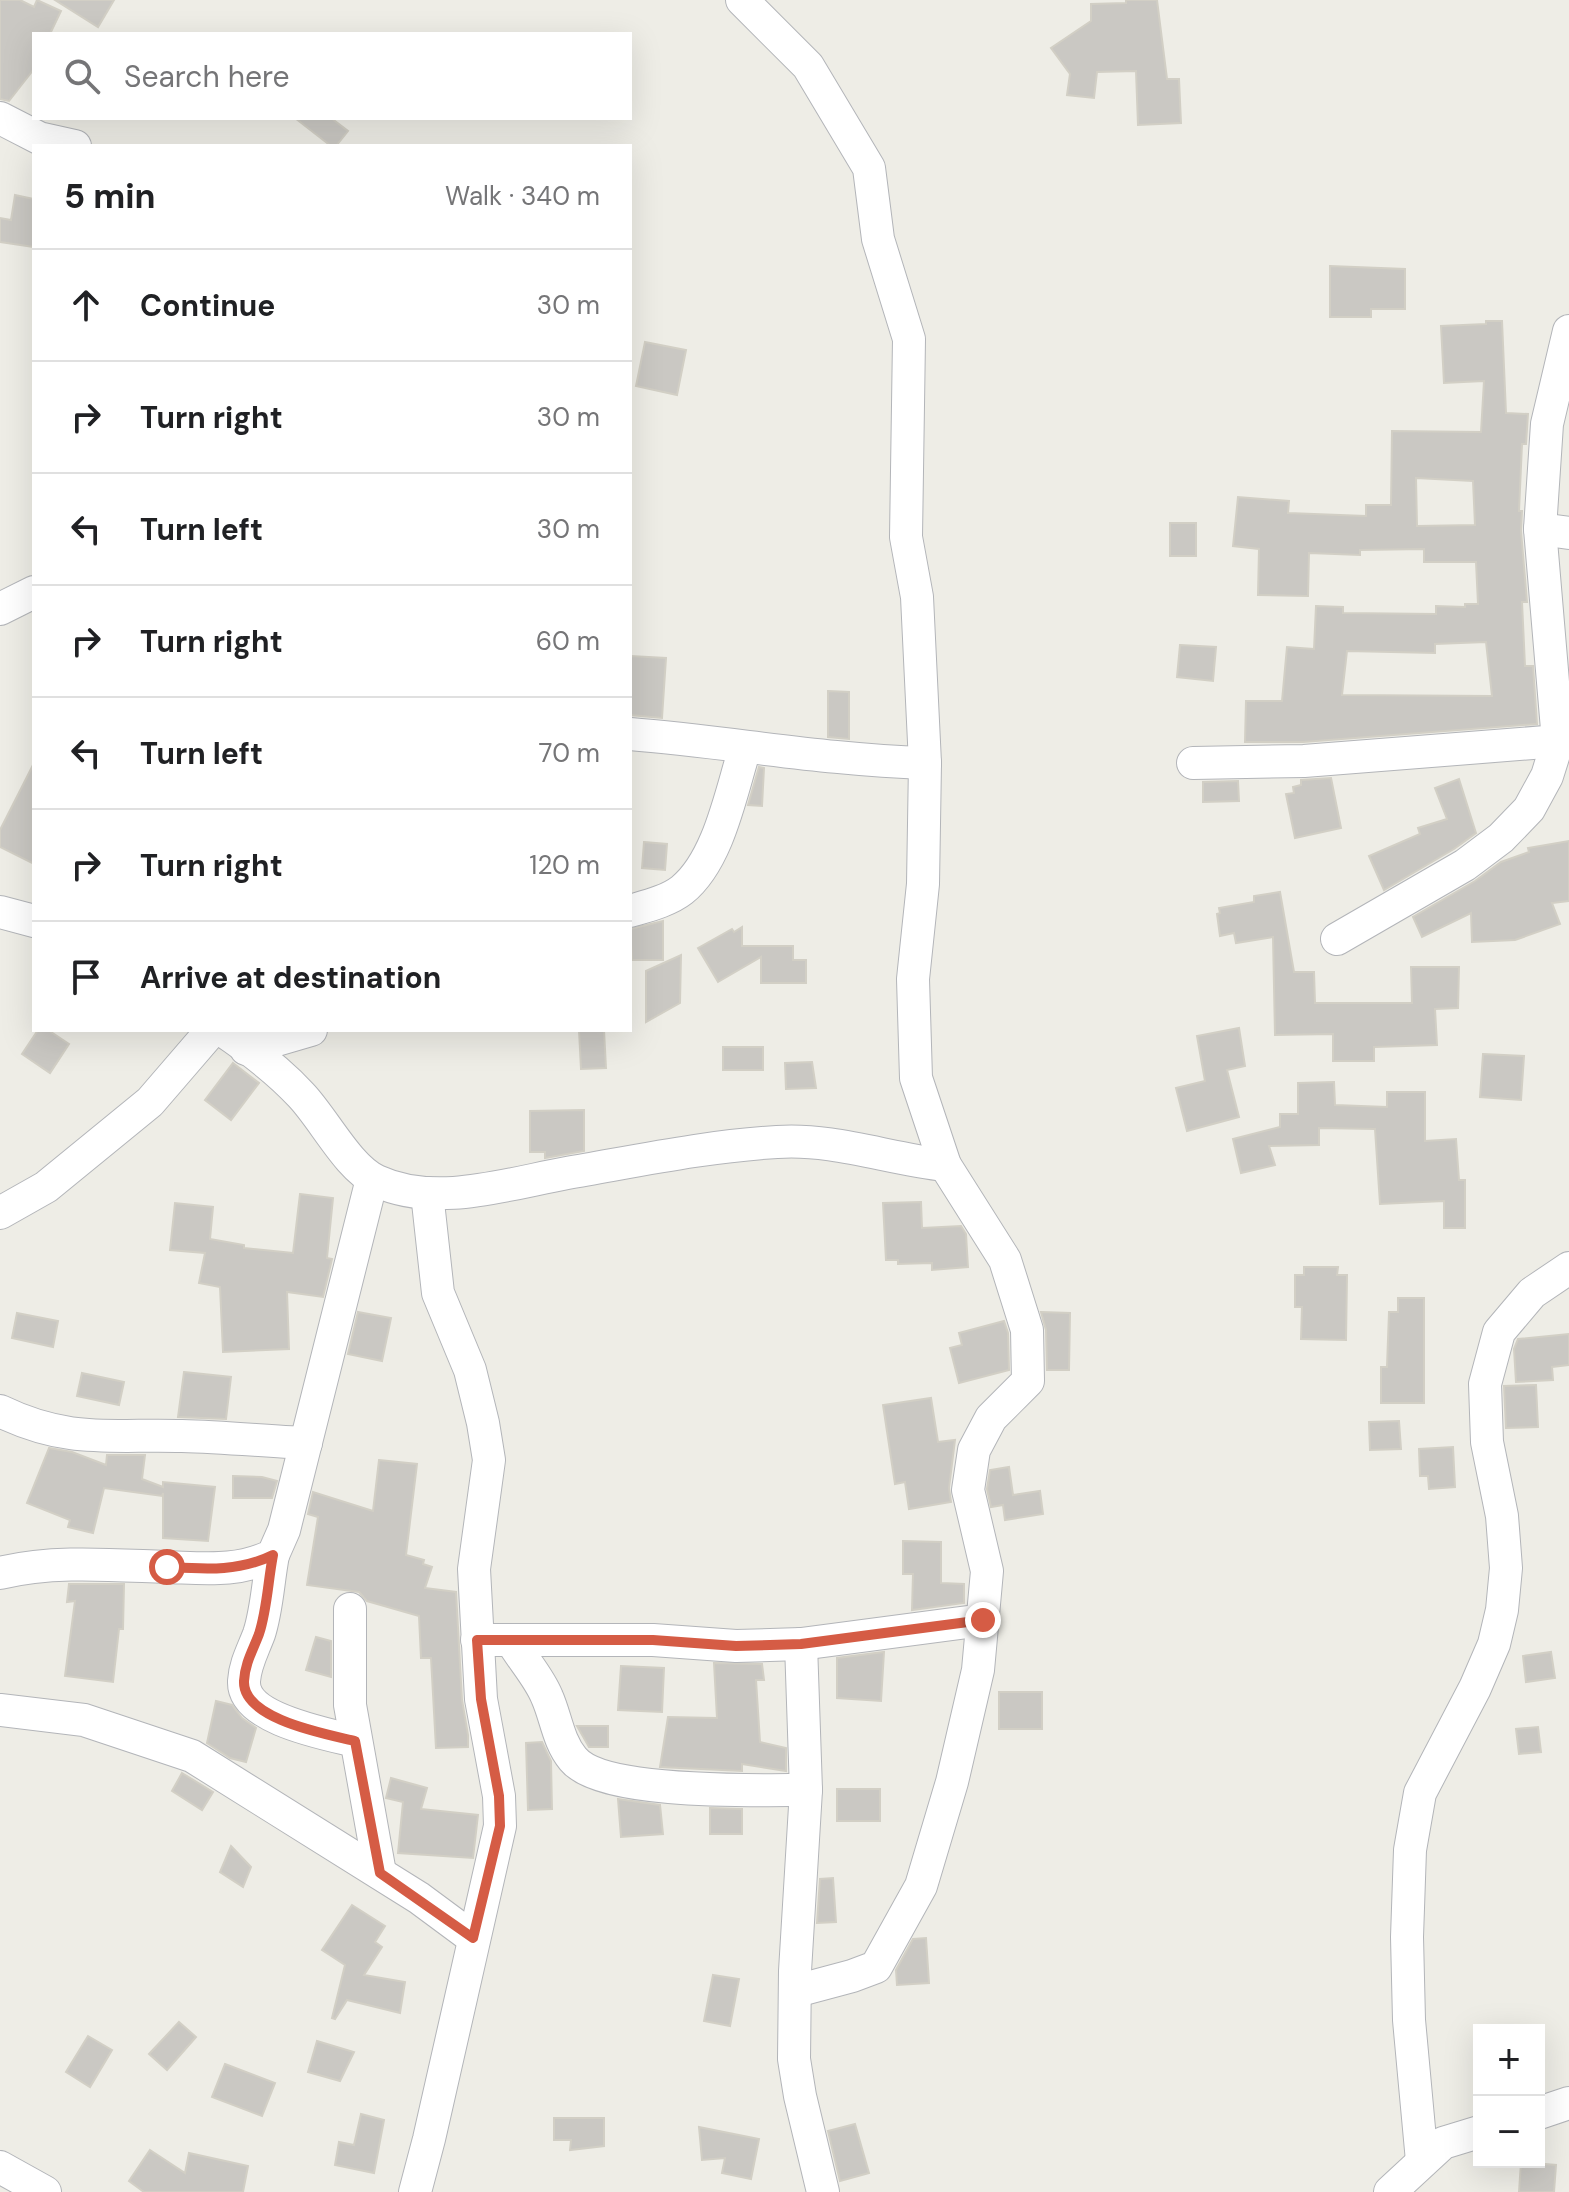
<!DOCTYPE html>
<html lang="en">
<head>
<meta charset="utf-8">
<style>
	body { margin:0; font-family:"DM Sans",sans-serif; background:#f2f2f2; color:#202124 }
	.controls { position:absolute; right:24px; bottom:24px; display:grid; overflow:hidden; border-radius:0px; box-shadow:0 8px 32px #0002 }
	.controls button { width:72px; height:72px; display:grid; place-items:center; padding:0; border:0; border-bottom:2px solid #e0e0e0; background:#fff; color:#202124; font:40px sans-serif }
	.stop { position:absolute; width:24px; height:24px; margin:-18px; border:6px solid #d55c45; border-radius:50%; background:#fff }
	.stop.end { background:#d55c45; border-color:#fff; box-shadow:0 2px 8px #0008 }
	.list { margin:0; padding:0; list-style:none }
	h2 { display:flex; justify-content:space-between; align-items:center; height:104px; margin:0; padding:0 32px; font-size:34px }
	h2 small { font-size:26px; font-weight:400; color:#757577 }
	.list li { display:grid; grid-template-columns:52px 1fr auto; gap:24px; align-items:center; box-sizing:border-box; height:112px; padding:0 32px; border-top:2px solid #e0e0e0 }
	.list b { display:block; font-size:30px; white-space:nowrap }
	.list em { font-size:26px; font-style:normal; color:#757577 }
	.icon { flex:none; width:44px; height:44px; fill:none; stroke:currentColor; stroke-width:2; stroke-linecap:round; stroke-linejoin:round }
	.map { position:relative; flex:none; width:1569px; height:2192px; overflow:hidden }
	.search { position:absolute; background:#fff; box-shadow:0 8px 32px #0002; left:32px; top:32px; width:600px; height:88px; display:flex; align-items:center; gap:20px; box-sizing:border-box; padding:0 28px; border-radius:0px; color:#757577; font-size:30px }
	.panel { position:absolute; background:#fff; box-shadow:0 8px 32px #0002; left:32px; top:144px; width:600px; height:888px; border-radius:0px }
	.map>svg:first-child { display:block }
	.building { fill:#cac8c3; stroke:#d2cfc5; stroke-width:2; fill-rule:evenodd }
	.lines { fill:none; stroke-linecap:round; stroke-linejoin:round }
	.minor-casing { stroke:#b3b5b9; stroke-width:34 }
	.minor { stroke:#fff; stroke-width:32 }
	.route { stroke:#d55c45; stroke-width:10 }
</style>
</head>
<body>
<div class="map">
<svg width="1569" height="2192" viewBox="0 0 1569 2192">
	<rect width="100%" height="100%" fill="#eeede6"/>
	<!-- building -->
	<g class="building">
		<polygon points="0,0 20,0 34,7 37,0 61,11 50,34 34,34 34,69 9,101 0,99"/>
		<polygon points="55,0 114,0 98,27"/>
		<polygon points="1126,0 1157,0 1167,79 1179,79 1181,123 1138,125 1136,71 1097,72 1094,98 1067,95 1070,74 1051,48 1091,21 1091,4 1126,3"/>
		<polygon points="295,118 331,118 348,131 336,146 331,146"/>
		<polygon points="15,195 34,199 34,247 0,242 0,218 11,220"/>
		<polygon points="1330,266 1405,269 1405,309 1371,309 1371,317 1330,317"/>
		<path d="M1486 321H1502L1506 413 1528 414 1526 444H1522L1519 511H1522L1521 531 1527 602H1522L1525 666H1533L1537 724 1303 742H1245L1246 701H1282L1287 647 1314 649 1316 606 1343 607V613L1436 614V606L1465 607V604H1478L1476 562H1424V549L1360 550V555L1309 553 1308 596 1258 595 1259 549 1233 546 1238 497 1289 501 1288 513 1366 516V505H1391L1392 431 1481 432 1484 381 1444 383 1441 326 1486 324ZM1416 478 1473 481 1475 525 1417 526ZM1486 642 1492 696 1342 695 1347 651 1435 653V644Z"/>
		<polygon points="645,342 686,350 677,395 636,386"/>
		<rect x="1170" y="523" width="26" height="33"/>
		<polygon points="1180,645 1216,647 1213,681 1177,677"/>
		<polygon points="630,656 666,658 662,718 630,715"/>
		<polygon points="828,691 849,692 849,739 828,737"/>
		<polygon points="34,763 34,864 0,847 0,830"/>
		<polygon points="759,767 764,768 762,806 748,805"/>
		<polygon points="1331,778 1341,828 1295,838 1286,794 1294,793 1293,787 1301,785 1301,780"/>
		<polygon points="1459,779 1476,833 1454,849 1384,890 1369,856 1420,834 1418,828 1447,819 1435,788"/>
		<polygon points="1238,781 1239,801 1203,802 1203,782"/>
		<polygon points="1569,841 1569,901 1552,903 1560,924 1515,940 1472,942 1471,913 1422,937 1413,917 1475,881 1501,862 1529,852 1528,848"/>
		<polygon points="644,842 667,844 665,870 642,868"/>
		<polygon points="1280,892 1294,972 1314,972 1315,1003 1412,1003 1411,967 1459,967 1458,1008 1435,1009 1437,1045 1374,1047 1374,1061 1333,1061 1333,1034 1275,1035 1273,937 1236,943 1234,933 1220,936 1217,914 1220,913 1219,908 1254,902 1254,896"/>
		<polygon points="663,921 663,960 632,960 630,929"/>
		<polygon points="742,927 742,946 793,946 793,960 806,960 806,983 761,983 761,957 718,982 698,948 732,929 734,932"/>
		<polygon points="681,955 680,1003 646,1022 646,971"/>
		<polygon points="1239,1028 1245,1066 1227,1070 1239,1117 1187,1131 1176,1088 1205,1081 1197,1036"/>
		<polygon points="38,1030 48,1030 69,1044 50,1073 22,1054"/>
		<polygon points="579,1030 604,1030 606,1068 581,1069"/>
		<rect x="723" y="1047" width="40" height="23"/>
		<polygon points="1483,1054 1524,1056 1521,1100 1480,1097"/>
		<polygon points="812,1062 816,1088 786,1089 785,1063"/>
		<polygon points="233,1063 259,1083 231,1120 205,1100"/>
		<polygon points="1334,1082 1335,1105 1387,1107 1387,1092 1425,1092 1425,1141 1456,1139 1459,1180 1465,1180 1465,1228 1444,1228 1444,1201 1380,1204 1375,1129 1319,1128 1319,1145 1269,1146 1275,1165 1241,1173 1233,1139 1280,1127 1280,1114 1298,1114 1298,1083"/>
		<polygon points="584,1110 584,1151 545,1158 545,1152 530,1152 530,1111"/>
		<polygon points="300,1194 333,1198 327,1258 332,1259 323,1297 287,1292 289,1349 223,1352 220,1287 199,1283 205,1253 170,1250 175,1203 213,1207 210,1239 244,1245 244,1248 293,1253"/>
		<polygon points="921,1202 922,1228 961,1226 966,1234 968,1267 932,1270 932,1263 898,1264 898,1260 886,1260 883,1203"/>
		<polygon points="1304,1267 1338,1267 1337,1275 1347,1275 1346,1340 1301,1339 1302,1307 1295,1307 1295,1275 1304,1275"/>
		<polygon points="1398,1298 1424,1298 1424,1403 1381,1403 1381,1367 1387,1367 1389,1312 1398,1312"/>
		<polygon points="358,1312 391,1318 382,1361 348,1354"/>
		<polygon points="1041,1312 1070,1313 1069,1370 1047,1370 1046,1330"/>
		<polygon points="17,1313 58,1321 53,1347 12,1338"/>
		<polygon points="1004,1321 1008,1333 1009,1370 959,1383 950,1348 962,1345 959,1333"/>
		<polygon points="1569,1334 1569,1365 1552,1367 1553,1380 1516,1382 1514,1349 1518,1339"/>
		<polygon points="184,1372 231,1377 226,1419 178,1417"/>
		<polygon points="82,1373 124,1382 119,1405 77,1396"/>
		<polygon points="1536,1385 1538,1427 1506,1428 1504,1386"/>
		<polygon points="931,1398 938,1442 955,1440 949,1488 951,1502 909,1509 905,1482 895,1484 883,1405"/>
		<polygon points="1399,1421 1401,1449 1370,1450 1369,1422"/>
		<polygon points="1453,1447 1455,1487 1429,1489 1428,1476 1420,1476 1419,1449"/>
		<polygon points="49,1448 72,1452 106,1465 107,1455 145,1455 142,1479 163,1487 163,1482 215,1487 208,1541 163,1538 163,1493 162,1496 104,1488 93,1533 68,1527 70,1520 27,1503"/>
		<polygon points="379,1460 417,1464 406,1555 424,1560 423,1564 432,1567 425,1588 456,1592 462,1700 468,1735 468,1747 436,1748 431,1658 421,1658 419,1616 367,1601 359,1592 307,1585 318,1517 308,1514 313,1492 373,1511"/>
		<polygon points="1009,1467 1013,1495 1040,1491 1043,1514 1005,1520 1003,1505 991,1507 987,1489 990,1470"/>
		<polygon points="233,1476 262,1477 277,1481 272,1498 233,1498"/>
		<polygon points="903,1541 941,1542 941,1583 964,1584 964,1603 912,1610 913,1574 903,1574"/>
		<polygon points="69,1584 124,1584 123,1629 119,1629 113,1682 65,1676 75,1601 67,1602"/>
		<polygon points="316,1637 331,1641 331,1677 306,1670"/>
		<polygon points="884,1652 881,1701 837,1698 837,1658"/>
		<polygon points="1551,1652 1555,1678 1526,1682 1523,1656"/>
		<polygon points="714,1663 762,1664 764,1680 756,1680 760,1742 786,1748 786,1771 742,1764 742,1771 660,1767 668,1717 717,1718"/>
		<polygon points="621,1666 664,1668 662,1712 618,1710"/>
		<rect x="999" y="1692" width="43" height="37"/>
		<polygon points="216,1701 232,1705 242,1718 256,1728 246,1762 230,1758 207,1743"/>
		<polygon points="577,1726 608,1726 608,1747 589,1747"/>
		<polygon points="1538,1727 1541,1752 1519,1754 1516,1729"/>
		<polygon points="542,1742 551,1761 552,1809 528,1810 526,1743"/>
		<polygon points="182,1773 213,1792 202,1810 172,1791"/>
		<polygon points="391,1778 427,1788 421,1809 478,1815 473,1858 398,1853 403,1802 386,1798"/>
		<rect x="837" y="1789" width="43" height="32"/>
		<polygon points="618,1799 660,1805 663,1834 621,1837"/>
		<polygon points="710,1808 742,1809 742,1834 710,1834"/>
		<polygon points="231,1846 251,1867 243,1887 220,1872"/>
		<polygon points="833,1878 836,1922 817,1923 820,1879"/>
		<polygon points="352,1905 385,1926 375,1942 382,1947 364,1975 405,1982 400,2013 347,2000 335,2019 332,2018 345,1965 322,1950"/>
		<polygon points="926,1938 929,1983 897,1985 896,1970 913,1939"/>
		<polygon points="713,1975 739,1979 730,2026 704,2021"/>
		<polygon points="179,2022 196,2037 167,2070 149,2054"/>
		<polygon points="88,2036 112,2050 90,2087 66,2072"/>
		<polygon points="317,2041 354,2052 340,2081 308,2072"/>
		<polygon points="225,2064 275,2083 262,2116 212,2097"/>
		<polygon points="361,2114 384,2120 374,2173 335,2165 339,2142 354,2145"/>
		<polygon points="554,2118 604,2118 604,2146 570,2150 571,2140 554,2140"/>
		<polygon points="855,2124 869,2173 840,2181 828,2131"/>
		<polygon points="699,2127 759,2139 751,2179 722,2173 725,2158 702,2160"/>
		<polygon points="150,2150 185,2173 189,2153 248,2166 243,2192 144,2192 129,2181"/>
		<polygon points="1521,2162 1556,2165 1554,2192 1519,2192"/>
	</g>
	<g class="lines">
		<defs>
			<g id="minor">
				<polyline points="742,0 808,66 869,168 878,239 909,339 906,537 917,597 925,763 923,884 913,979 916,1078 945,1165 1005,1260 1027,1330 1028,1381 991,1418 974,1450 968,1490 987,1571 978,1670 952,1782 921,1886 876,1967 852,1976 796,1991"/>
				<polyline points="0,118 39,138 75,146"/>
				<polyline points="1540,529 1569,533"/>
				<polyline points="0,609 34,592"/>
				<path d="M630 734C729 742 825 760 925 763"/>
				<polyline points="1193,763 1304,761 1558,741"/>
				<path d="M630 911C647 906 668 901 682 890 719 860 731 792 745 748"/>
				<polyline points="0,912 34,921"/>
				<polyline points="1337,939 1465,865 1501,838 1529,809 1547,776 1558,741 1540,529 1547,424 1569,331"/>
				<path d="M222 1030C250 1049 278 1070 301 1095 324 1119 348 1168 377 1181 435 1208 507 1184 567 1173 637 1161 707 1146 777 1142 834 1138 889 1159 945 1165"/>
				<polyline points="246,1049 311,1030"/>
				<polyline points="0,1213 46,1187 150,1102 212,1030"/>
				<path d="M0 1411C68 1444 111 1434 182 1436 223 1437 264 1441 306 1443"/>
				<path d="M273 1555C268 1581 267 1610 259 1634 253 1650 245 1664 244 1681 242 1719 327 1734 355 1741"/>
				<path d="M0 1573C53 1560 111 1565 165 1567 203 1568 238 1573 273 1555L284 1530 372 1179"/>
				<polyline points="350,1609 350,1705 380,1873"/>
				<polyline points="477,1640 653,1640 736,1646 801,1644 983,1620"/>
				<path d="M511 1640C522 1659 539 1677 547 1697 556 1717 558 1741 573 1759 602 1795 759 1790 806 1790"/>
				<polyline points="801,1644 806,1790 795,1971 794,2059 800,2096 823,2192"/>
				<polyline points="0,1710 84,1720 192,1756 419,1898 473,1938"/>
				<polyline points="1539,2113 1569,2103"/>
				<polyline points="1422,2161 1409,2020 1407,1937 1410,1850 1420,1793 1475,1688 1494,1644 1502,1610 1506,1568 1502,1516 1487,1442 1485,1384 1499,1332 1532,1293 1569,1268"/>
				<polyline points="0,2167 45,2192"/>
				<polyline points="415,2192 429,2139 500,1826 499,1796 481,1699 474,1569 489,1460 483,1423 470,1370 438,1293 427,1193"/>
				<polyline points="1390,2192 1443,2143 1479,2132"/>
			</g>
		</defs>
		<!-- minor casing -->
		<use href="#minor" class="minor-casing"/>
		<!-- minor -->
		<use href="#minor" class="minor"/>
	</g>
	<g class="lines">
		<!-- route -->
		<path class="route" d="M167 1567C204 1569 239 1572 273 1555 268 1581 267 1610 259 1634 253 1650 245 1663 244 1681 242 1719 326 1734 355 1741L380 1873 473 1938 500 1826 499 1796 481 1699 477 1640H653L736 1646 801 1644 983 1620"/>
	</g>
</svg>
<div class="controls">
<button>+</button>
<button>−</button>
</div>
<div class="stop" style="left:167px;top:1567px"></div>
<div class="stop end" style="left:983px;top:1620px"></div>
<div class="search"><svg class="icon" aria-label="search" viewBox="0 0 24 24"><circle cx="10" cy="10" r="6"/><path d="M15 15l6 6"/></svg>Search here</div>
<section class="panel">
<h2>5 min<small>Walk · 340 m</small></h2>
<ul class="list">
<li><svg class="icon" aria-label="ahead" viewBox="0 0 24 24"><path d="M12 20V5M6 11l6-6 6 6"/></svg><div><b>Continue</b></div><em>30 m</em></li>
<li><svg class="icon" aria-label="right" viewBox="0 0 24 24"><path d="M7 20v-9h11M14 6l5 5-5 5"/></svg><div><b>Turn right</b></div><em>30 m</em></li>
<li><svg class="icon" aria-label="left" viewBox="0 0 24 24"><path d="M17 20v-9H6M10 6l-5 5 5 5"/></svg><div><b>Turn left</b></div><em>30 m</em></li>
<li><svg class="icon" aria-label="right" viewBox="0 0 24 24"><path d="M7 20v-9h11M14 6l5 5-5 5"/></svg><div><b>Turn right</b></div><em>60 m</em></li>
<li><svg class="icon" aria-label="left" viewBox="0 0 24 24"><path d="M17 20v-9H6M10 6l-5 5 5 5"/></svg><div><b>Turn left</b></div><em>70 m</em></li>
<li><svg class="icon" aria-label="right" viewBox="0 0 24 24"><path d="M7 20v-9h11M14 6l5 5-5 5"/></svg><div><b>Turn right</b></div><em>120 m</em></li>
<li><svg class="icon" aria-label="arrive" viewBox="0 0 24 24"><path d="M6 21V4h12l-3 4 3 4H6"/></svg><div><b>Arrive at destination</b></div></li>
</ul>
</section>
</div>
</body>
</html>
